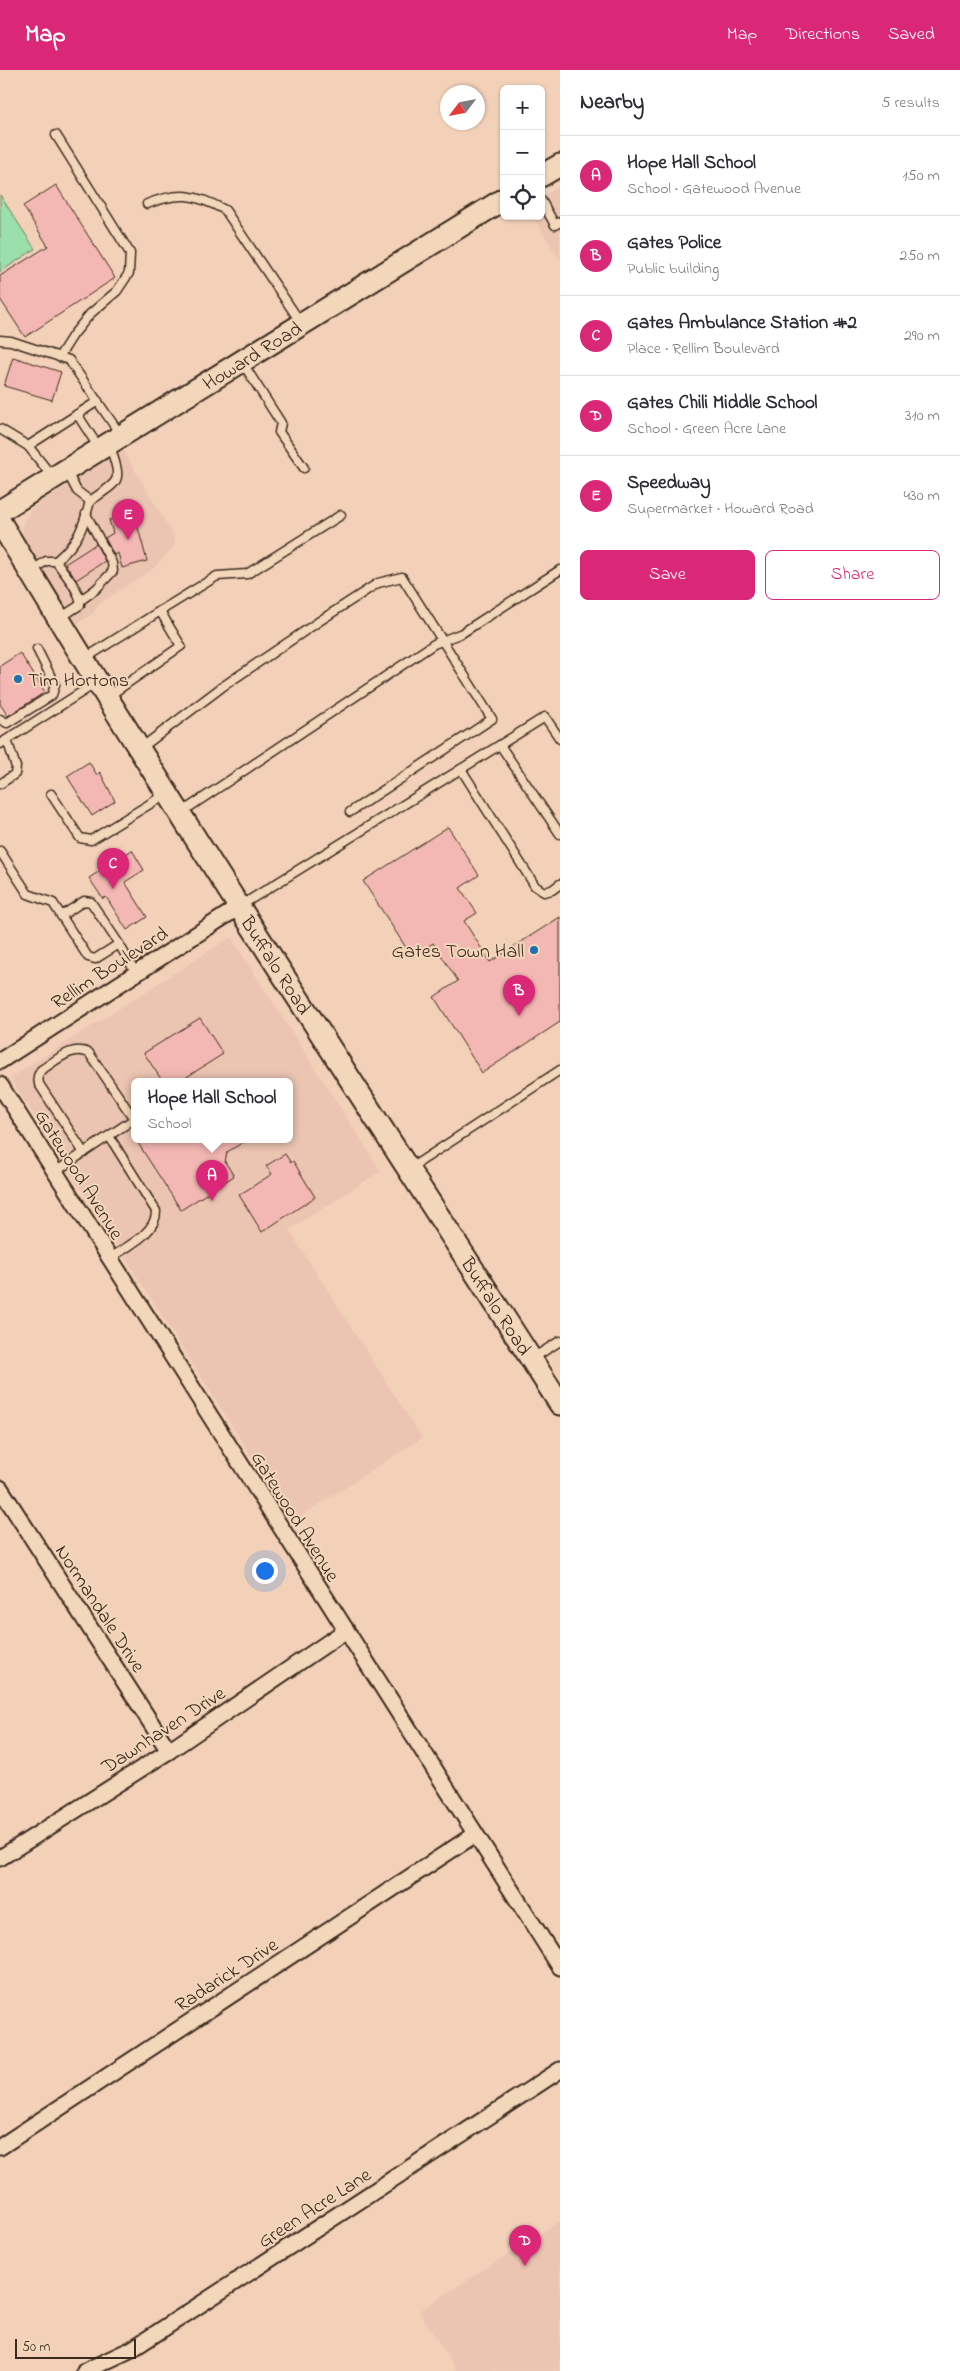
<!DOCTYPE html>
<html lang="en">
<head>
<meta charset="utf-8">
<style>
	body { margin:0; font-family:"Indie Flower",sans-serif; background:#f2f2f3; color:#2b2b33 }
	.controls { position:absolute; right:15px; top:15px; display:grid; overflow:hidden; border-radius:8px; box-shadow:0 1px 4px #0004 }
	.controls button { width:45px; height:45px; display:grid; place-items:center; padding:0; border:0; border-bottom:1px solid #e1e1e2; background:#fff; color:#2b2b33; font:25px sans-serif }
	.compass { position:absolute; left:440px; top:15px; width:45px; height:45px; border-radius:50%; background:#fff; box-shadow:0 1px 4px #0004; rotate:238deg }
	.scale { position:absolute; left:15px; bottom:12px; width:121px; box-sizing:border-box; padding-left:5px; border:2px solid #3b2a1e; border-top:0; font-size:14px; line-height:18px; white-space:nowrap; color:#3b2a1e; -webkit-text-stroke:4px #f3d7ba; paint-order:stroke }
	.you { position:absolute; left:264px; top:1500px; width:18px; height:18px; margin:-12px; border:4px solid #fff; border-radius:50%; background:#1a73e8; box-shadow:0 0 0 8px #1a73e833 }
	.badge { display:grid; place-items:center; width:32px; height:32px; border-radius:50%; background:#db2777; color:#fff; font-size:16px; font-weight:700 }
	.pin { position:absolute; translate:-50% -41px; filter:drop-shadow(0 1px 2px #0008) }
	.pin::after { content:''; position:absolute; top:26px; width:18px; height:15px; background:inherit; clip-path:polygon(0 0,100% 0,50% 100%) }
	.popup { position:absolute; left:131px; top:1008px; width:162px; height:65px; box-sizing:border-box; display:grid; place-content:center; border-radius:8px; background:#fff; filter:drop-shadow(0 1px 4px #0005); font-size:16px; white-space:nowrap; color:#7c7c81 }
	.popup b { font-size:19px; color:#2b2b33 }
	.popup::after { content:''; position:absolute; left:50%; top:100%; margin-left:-10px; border:10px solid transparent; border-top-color:#fff }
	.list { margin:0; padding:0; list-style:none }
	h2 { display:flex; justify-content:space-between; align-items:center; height:65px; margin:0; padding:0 20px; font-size:21px }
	h2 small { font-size:16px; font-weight:400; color:#7c7c81 }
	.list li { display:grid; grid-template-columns:32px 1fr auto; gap:15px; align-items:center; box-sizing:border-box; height:80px; padding:0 20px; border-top:1px solid #e1e1e2 }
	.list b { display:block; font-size:19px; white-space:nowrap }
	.list p { margin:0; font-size:16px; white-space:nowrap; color:#7c7c81 }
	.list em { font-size:16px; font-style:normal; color:#7c7c81 }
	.actions { display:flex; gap:10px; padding:15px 20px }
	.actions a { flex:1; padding:11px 0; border:1px solid #db2777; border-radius:8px; text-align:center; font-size:18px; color:#db2777 }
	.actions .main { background:#db2777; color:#fff }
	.icon { flex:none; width:28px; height:28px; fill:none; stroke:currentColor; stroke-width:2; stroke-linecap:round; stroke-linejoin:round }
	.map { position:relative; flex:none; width:560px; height:2301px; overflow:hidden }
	header { display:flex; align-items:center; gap:30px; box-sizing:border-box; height:70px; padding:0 25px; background:#db2777; color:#fff }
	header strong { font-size:24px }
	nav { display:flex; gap:28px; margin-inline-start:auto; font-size:18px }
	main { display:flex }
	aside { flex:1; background:#fff }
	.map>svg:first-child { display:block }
	.built { fill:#ecc4b2; fill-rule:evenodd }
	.green { fill:#9be0ac; stroke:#6b8565 }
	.building { fill:#f4b8b4; stroke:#3b2a1e }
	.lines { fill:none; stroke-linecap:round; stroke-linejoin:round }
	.lane-casing { stroke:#3b2a1e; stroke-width:11 }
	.street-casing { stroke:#3b2a1e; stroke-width:19 }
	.secondary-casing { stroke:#3b2a1e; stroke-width:25 }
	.lane { stroke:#f3d7ba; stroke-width:8 }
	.street { stroke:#f3d7ba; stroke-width:15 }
	.secondary { stroke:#f3d7ba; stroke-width:21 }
	.poi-dot { fill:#1f6fb2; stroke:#f3d7ba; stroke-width:2 }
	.labels { text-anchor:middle; stroke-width:4; stroke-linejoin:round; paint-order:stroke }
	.street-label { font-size:20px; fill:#3b2a1e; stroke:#f3d7ba }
	.poi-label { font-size:20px; fill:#3b2a1e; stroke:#f3d7ba; text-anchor:start }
</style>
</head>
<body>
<header>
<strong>Map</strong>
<nav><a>Map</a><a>Directions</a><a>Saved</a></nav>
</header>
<main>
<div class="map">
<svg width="560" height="2301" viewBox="0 0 560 2301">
	<rect width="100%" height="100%" fill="#f3d1b9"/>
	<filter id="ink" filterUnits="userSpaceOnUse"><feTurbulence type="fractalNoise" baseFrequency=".02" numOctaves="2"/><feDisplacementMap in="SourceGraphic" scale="10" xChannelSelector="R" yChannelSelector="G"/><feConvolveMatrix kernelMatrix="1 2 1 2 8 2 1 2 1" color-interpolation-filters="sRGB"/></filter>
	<g filter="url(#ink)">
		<!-- built -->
		<g class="built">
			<polygon points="560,116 560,190 532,146 541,146 541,127"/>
			<polygon points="123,380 174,466 175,475 154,498 99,534 93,543 77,554 25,474 22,457 24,450 33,437"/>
			<path d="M231 867 381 1101 289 1160 422 1368 293 1451 10 1008ZM134 1012H290V1070H134Z"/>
			<polygon points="560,2151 560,2301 457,2301 419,2241"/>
		</g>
		<!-- green -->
		<polygon class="green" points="0,125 35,179 0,202"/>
		<!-- building -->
		<g class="building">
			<polygon points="56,115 115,208 25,267 0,229 0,206 48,176 23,136"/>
			<polygon points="13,287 61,302 52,330 4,316"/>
			<polygon points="134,443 147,491 122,498 118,483 114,485 105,468 113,463 109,450"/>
			<polygon points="96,474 105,491 76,510 65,494"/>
			<polygon points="20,583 45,622 8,646 0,634 0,596"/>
			<polygon points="89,692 97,705 100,702 115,731 92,746 67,706"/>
			<polygon points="448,757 479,805 460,818 477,843 464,851 490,892 560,847 560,952 482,1003 434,927 458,911 433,873 412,887 363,811"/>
			<polygon points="132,780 144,800 125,812 147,847 127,860 106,827 103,829 89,808"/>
			<polygon points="200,948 223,984 179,1012 163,1012 144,983"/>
			<polygon points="136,1070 247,1070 227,1082 225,1092 234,1106 181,1140"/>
			<polygon points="285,1084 291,1093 293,1091 315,1127 262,1162 239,1125 272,1104 266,1096"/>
		</g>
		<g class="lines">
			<defs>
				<g id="lane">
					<polyline points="56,65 130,183 129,203 117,221 90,244 73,265 59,287"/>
					<polyline points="541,130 555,155 560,152"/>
					<path d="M147 134C179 121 195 124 225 140L301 253"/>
					<polyline points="0,270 11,271 69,290 120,364"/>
					<polyline points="242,292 281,353 279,362 304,398"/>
					<polyline points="77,344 99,378"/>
					<polyline points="0,359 28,376 52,406"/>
					<polyline points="28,376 98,331"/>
					<path d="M67 402 77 421 90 431C123 408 121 413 110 375"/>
					<path d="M56 491C78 472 83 459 90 431"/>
					<path d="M31 501 46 491H56C63 502 82 522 80 535L60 548"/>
					<polyline points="81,530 96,519 113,501 112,493 86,444"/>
					<polyline points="84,589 160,541"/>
					<polyline points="109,626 181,576 160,541 217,506 247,504 341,445"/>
					<polyline points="0,649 7,653 52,625 55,615 37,579"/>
					<polyline points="0,674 96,613"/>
					<polyline points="500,675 560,764"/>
					<polyline points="141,678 222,617 321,550 378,513 402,507 492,649 350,742"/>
					<polyline points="461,699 535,816 544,822 552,820 560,814"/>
					<polyline points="0,714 15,704 16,697 7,670"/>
					<polyline points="51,724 80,768 91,770 166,724"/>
					<polyline points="182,742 434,574 462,563 560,500"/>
					<polyline points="0,781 28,824 53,833 88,887 95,889 119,874 91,832 84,831 61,846"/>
					<polyline points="240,836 545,647 560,669"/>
					<polyline points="119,874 136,903"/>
					<path d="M109 1066 156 1141C157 1163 126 1177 110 1188"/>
					<polyline points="409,1099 560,1000"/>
					<path d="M55 1102 134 1049 89 983C71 975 56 991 41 1000L38 1006 39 1014 84 1083"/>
					<polyline points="533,1288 560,1271"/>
				</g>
				<g id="street">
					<polyline points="0,991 239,837"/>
					<polyline points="0,1015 560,1897"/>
					<polyline points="0,1418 169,1681"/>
					<polyline points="0,1788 169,1681 345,1561"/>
					<polyline points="0,2077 474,1765"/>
					<polyline points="85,2301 132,2279 560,2000"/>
				</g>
				<g id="secondary">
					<polyline points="541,106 560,95"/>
					<path id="s1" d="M0 441 504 129"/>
					<path id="s2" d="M0 452C179 751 372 1041 560 1334"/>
				</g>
			</defs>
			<!-- lane casing -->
			<use href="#lane" class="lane-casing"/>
			<!-- street casing -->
			<use href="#street" class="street-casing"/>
			<!-- secondary casing -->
			<use href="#secondary" class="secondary-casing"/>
			<!-- lane -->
			<use href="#lane" class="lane"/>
			<!-- street -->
			<use href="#street" class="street"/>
			<!-- secondary -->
			<use href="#secondary" class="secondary"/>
		</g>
	</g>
	<!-- markers -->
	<g class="poi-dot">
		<circle cx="18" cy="609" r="5"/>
		<circle cx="534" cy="880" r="5"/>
	</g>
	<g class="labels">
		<!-- street labels -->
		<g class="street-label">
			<text dy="7" stroke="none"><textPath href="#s1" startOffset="296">Howard Road</textPath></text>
			<text dy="7" stroke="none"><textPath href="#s2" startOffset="522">Buffalo Road</textPath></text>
			<text transform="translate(109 897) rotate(-33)" y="7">Rellim Boulevard</text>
			<text transform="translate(80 1104) rotate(58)" y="7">Gatewood Avenue</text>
			<text dy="7" stroke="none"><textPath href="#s2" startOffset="928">Buffalo Road</textPath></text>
			<text transform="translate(296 1446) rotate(58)" y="7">Gatewood Avenue</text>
			<text transform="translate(101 1538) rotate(57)" y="7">Normandale Drive</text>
			<text transform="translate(163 1659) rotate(-33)" y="7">Dawnhaven Drive</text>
			<text transform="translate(226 1904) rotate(-33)" y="7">Radarick Drive</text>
			<text transform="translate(314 2137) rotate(-33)" y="7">Green Acre Lane</text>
		</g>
		<!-- poi labels -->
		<g class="poi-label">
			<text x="28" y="616">Tim Hortons</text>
			<text x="524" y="887" text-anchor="end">Gates Town Hall</text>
		</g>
	</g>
</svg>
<div class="controls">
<button>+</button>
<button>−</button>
<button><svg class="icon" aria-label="locate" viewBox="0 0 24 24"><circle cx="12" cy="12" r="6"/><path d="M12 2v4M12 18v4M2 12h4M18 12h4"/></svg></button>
</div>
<svg class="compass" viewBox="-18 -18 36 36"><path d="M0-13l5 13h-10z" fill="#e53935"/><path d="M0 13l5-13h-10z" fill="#7c7c81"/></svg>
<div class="scale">50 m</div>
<div class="you"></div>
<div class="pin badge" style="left:212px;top:1131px">A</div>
<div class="popup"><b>Hope Hall School</b>School</div>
<div class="pin badge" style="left:519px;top:946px">B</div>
<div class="pin badge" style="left:113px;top:819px">C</div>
<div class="pin badge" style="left:525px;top:2196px">D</div>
<div class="pin badge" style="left:128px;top:470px">E</div>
</div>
<aside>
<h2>Nearby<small>5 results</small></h2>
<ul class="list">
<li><span class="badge">A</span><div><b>Hope Hall School</b><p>School · Gatewood Avenue</p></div><em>150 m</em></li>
<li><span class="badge">B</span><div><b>Gates Police</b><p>Public building</p></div><em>250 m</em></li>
<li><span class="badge">C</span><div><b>Gates Ambulance Station #2</b><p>Place · Rellim Boulevard</p></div><em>290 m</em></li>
<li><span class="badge">D</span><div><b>Gates Chili Middle School</b><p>School · Green Acre Lane</p></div><em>310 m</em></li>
<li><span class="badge">E</span><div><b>Speedway</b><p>Supermarket · Howard Road</p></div><em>430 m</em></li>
</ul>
<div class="actions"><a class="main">Save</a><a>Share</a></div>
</aside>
</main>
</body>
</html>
